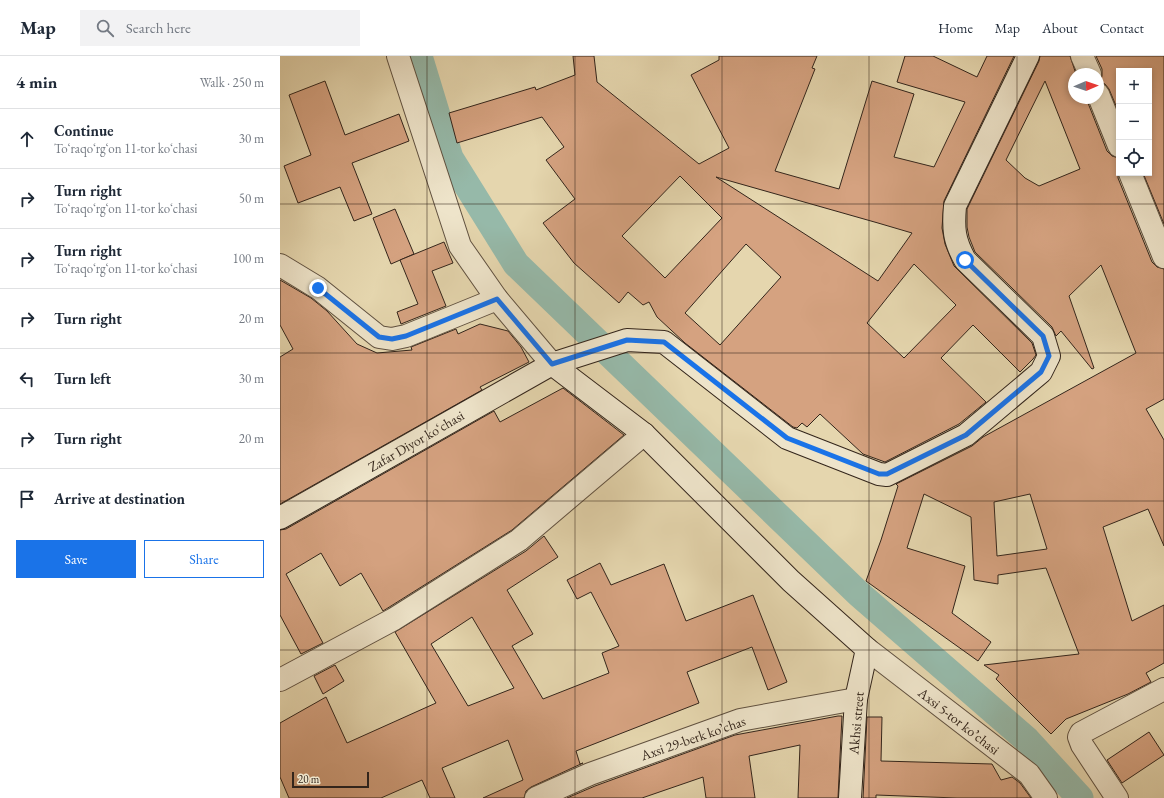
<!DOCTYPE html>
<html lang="en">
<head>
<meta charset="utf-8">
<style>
	body { margin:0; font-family:"EB Garamond",serif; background:#f2f2f3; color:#1f2937 }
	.controls { position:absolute; right:12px; top:12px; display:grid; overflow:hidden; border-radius:0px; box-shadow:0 2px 6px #0003 }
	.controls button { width:36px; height:36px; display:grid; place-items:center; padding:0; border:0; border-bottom:1px solid #e0e1e3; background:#fff; color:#1f2937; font:20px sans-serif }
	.compass { position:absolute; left:788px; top:12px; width:36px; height:36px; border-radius:50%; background:#fff; box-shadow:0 2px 6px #0003; rotate:88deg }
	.scale { position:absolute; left:12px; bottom:10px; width:77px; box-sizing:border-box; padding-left:4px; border:2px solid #33251b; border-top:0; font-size:11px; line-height:14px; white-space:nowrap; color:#33251b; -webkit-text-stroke:3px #eee4ca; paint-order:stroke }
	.stop { position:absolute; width:12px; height:12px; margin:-9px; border:3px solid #1a73e8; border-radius:50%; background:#fff }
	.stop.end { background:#1a73e8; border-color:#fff; box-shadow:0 1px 4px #0008 }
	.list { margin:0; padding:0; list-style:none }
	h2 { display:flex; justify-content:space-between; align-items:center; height:52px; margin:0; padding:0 16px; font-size:17px }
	h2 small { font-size:13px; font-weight:400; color:#747a83 }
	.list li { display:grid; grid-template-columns:26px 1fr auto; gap:12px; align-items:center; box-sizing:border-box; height:60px; padding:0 16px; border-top:1px solid #e0e1e3 }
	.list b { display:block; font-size:15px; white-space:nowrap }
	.list p { margin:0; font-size:13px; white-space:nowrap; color:#747a83 }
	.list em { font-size:13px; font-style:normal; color:#747a83 }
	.actions { display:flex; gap:8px; padding:12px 16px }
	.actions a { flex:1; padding:9px 0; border:1px solid #1a73e8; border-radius:0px; text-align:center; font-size:14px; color:#1a73e8 }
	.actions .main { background:#1a73e8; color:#fff }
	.icon { flex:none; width:22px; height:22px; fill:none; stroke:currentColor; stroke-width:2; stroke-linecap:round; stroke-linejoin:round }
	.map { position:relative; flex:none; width:884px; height:742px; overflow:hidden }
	header { display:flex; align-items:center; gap:24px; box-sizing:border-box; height:56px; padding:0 20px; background:#fff; border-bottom:1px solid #e0e1e3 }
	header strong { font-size:19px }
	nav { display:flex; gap:22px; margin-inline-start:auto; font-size:14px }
	.search { width:280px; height:36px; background:#f2f2f3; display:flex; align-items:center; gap:10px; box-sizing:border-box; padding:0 14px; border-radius:0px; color:#747a83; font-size:15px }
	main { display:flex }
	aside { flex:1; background:#fff }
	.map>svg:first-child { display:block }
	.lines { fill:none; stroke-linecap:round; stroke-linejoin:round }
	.canal { stroke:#96b9a9; stroke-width:27 }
	.building { fill:#d5a280; stroke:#33251b; fill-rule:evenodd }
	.street-casing { stroke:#605140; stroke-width:24 }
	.secondary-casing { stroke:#33251b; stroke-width:24 }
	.street { stroke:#eee4ca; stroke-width:22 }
	.secondary { stroke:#eee4ca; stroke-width:22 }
	.route { stroke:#1a73e8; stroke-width:5 }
	.grid { fill:none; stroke:#33251b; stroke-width:1; stroke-opacity:0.55 }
	.labels { text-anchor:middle; stroke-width:3; stroke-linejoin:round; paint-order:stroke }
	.street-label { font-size:14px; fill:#33251b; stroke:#eee4ca }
</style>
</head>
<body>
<header>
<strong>Map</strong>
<div class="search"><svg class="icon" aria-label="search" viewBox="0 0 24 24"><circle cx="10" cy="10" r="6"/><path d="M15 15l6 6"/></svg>Search here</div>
<nav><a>Home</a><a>Map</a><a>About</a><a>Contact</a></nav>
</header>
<main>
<aside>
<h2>4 min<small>Walk · 250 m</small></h2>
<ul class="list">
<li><svg class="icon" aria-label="ahead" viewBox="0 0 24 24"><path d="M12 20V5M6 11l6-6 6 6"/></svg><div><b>Continue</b><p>Toʻraqoʻrgʻon 11-tor koʻchasi</p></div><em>30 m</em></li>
<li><svg class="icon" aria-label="right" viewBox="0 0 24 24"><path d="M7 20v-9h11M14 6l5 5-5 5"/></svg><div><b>Turn right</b><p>Toʻraqoʻrgʻon 11-tor koʻchasi</p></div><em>50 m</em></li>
<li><svg class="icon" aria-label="right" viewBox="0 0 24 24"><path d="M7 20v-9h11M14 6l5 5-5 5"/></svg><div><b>Turn right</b><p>Toʻraqoʻrgʻon 11-tor koʻchasi</p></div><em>100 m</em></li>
<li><svg class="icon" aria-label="right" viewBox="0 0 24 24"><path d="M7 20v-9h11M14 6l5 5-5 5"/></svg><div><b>Turn right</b></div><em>20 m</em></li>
<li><svg class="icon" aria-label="left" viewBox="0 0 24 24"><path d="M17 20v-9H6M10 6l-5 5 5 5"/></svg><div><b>Turn left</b></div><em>30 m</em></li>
<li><svg class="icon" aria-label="right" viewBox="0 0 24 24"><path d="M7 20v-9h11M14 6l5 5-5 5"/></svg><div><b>Turn right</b></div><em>20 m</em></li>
<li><svg class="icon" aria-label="arrive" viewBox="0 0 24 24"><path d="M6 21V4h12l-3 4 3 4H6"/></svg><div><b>Arrive at destination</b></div></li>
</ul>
<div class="actions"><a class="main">Save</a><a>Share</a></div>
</aside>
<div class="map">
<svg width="884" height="742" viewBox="0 0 884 742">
	<rect width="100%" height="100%" fill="#e5d6ae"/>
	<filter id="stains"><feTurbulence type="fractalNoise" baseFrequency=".005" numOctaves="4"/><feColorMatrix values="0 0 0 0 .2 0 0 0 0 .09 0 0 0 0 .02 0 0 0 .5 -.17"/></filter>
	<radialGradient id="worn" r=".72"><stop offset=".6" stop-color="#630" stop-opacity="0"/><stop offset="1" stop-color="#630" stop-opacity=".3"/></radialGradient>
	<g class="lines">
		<!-- canal -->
		<polyline class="canal" points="139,0 170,102 236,208 579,538 747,684 800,742"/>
	</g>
	<!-- building -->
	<g class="building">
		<path d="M293 0H314L317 26 419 108 449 92 411 19 439 4V0H537L532 12 535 13 495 115 559 133 592 25 634 38 614 101 654 111 685 46 617 26 625 0H653L697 21 707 0H734L664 145 662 172 665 188 674 210 752 287 756 299 753 303 740 316 693 269 661 302 706 346 679 368 605 406 583 398 540 358 527 371 522 367 517 372 513 371 405 287 377 261 369 246 363 249 348 236 339 247 294 207 263 167 295 143 266 104 284 91 262 61 177 87 169 57 255 31 256 34 295 19ZM400 120 442 162 385 222 342 180ZM436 121 598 167 632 177 598 225ZM466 188 501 221 440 289 405 257ZM634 208 676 249 624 302 587 267Z"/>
		<path d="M760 0H790L796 18H794V42H806L827 95 832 100 839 102 838 122 872 206 877 211 884 213V343L866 353 884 384V490L868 453 823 471 852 565 884 549V607L866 617 871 626 848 638 786 663 771 678 716 623 719 619 704 609 799 598 766 512 718 519V528L694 524 691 461 644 438 627 492 685 510 672 557 711 586 698 605 586 525 601 484 618 430 616 428 692 390 703 381 856 297 821 209 789 240 814 312 812 313 781 275 776 280 772 271 695 196 689 181 687 171V153L759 5ZM765 25 800 113 759 130 745 122 726 104ZM750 438 767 493 717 500 714 446Z"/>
		<polygon points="816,0 884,0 884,168 863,117 869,117 869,15 839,15 839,57 829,33 825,28 820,26 822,20 822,13"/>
		<polygon points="45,25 65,79 119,58 129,85 72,107 92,158 74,165 60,131 18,147 4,110 31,99 9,39"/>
		<polygon points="115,153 134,198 111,208 93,162"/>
		<polygon points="164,186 173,207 152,215 166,250 121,268 117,256 138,248 120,204"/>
		<polygon points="0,224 31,242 47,255 77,288 97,297 132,294 131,291 176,273 178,278 200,268 228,275 241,291 249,306 200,331 202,334 0,448 0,301 13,293 0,269"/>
		<polygon points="283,332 344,379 232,474 103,555 81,517 60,530 41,497 6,518 43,587 21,598 0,559 0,474 6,473 214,355 220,366"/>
		<path d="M264 480 278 501 227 534 253 578 232 590 263 643 329 617 322 597 339 590 311 536 297 543 287 524 320 507 331 529 384 508 406 565 473 539 507 626 488 634 472 591 407 616 419 647 296 695 300 708 303 707 251 731 246 735 244 742H203L243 724 228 684 162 712 175 742H150L142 724 101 742H9L0 721V667L46 641 67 687 156 647 115 576 246 495ZM192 561 234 632 188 650 151 588Z"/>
		<polygon points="55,609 64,625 43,638 34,620"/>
		<polygon points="558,660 562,660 558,742 518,742 520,689 469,700 475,742 426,742 423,721 362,742 287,742 315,730 455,679"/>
		<polygon points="587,661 602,661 601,705 712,708 721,724 732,721 740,727 751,742 677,742 596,739 596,742 583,742"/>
		<polygon points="869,676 884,699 842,727 827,704"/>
	</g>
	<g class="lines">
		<defs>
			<g id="street">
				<polyline points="118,0 180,190 217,243 272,308"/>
				<polyline points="802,0 810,18"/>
				<polyline points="818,38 839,90"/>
				<polyline points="850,117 884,201"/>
				<polyline points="0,209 38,232 99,281 112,283 126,280 217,243"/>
				<polyline points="587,593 749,718 766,742"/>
				<polyline points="0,624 114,563 239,484 364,378"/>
				<polyline points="256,742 310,718 460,664 576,643"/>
				<polyline points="837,742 802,689 799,681 801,677 884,633"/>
			</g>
			<g id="secondary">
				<polyline points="272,308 364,378 511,525 587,593 576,643 570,742"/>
				<path d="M0 462 272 308 347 284 384 286 507 382 599 418 607 419 686 379 761 316 769 300 763 280 685 204C674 184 673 173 675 150L748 0"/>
			</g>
		</defs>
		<!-- street casing -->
		<use href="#street" class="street-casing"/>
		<!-- secondary casing -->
		<use href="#secondary" class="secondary-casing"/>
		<!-- street -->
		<use href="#street" class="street"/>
		<!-- secondary -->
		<use href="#secondary" class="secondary"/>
	</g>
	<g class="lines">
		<!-- route -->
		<polyline class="route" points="38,232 99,281 112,283 126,280 217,243 272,308 347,284 384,286 507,382 599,418 607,418 686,379 761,316 769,300 763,280 685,204"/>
	</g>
	<!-- grid -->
	<path class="grid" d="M147 0V742M295 0V742M442 0V742M589 0V742M737 0V742M0 148H884M0 297H884M0 445H884M0 594H884"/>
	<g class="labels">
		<!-- street labels -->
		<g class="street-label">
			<text transform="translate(136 385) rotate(-30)" y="5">Zafar Diyor koʻchasi</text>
			<text transform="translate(679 665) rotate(38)" y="5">Аxsi 5-tor koʼchasi</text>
			<text transform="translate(576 667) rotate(-85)" y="5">Akhsi street</text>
			<text transform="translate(413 682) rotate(-19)" y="5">Аxsi 29-berk koʼchas</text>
		</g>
	</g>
	<rect width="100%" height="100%" filter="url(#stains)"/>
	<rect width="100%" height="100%" fill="url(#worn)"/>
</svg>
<div class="controls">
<button>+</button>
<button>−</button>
<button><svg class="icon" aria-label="locate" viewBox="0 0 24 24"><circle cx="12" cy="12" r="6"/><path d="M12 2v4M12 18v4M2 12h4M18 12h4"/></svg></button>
</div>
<svg class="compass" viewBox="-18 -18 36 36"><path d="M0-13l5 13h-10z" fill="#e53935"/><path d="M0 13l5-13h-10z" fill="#747a83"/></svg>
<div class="scale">20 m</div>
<div class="stop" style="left:685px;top:204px"></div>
<div class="stop end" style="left:38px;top:232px"></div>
</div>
</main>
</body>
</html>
